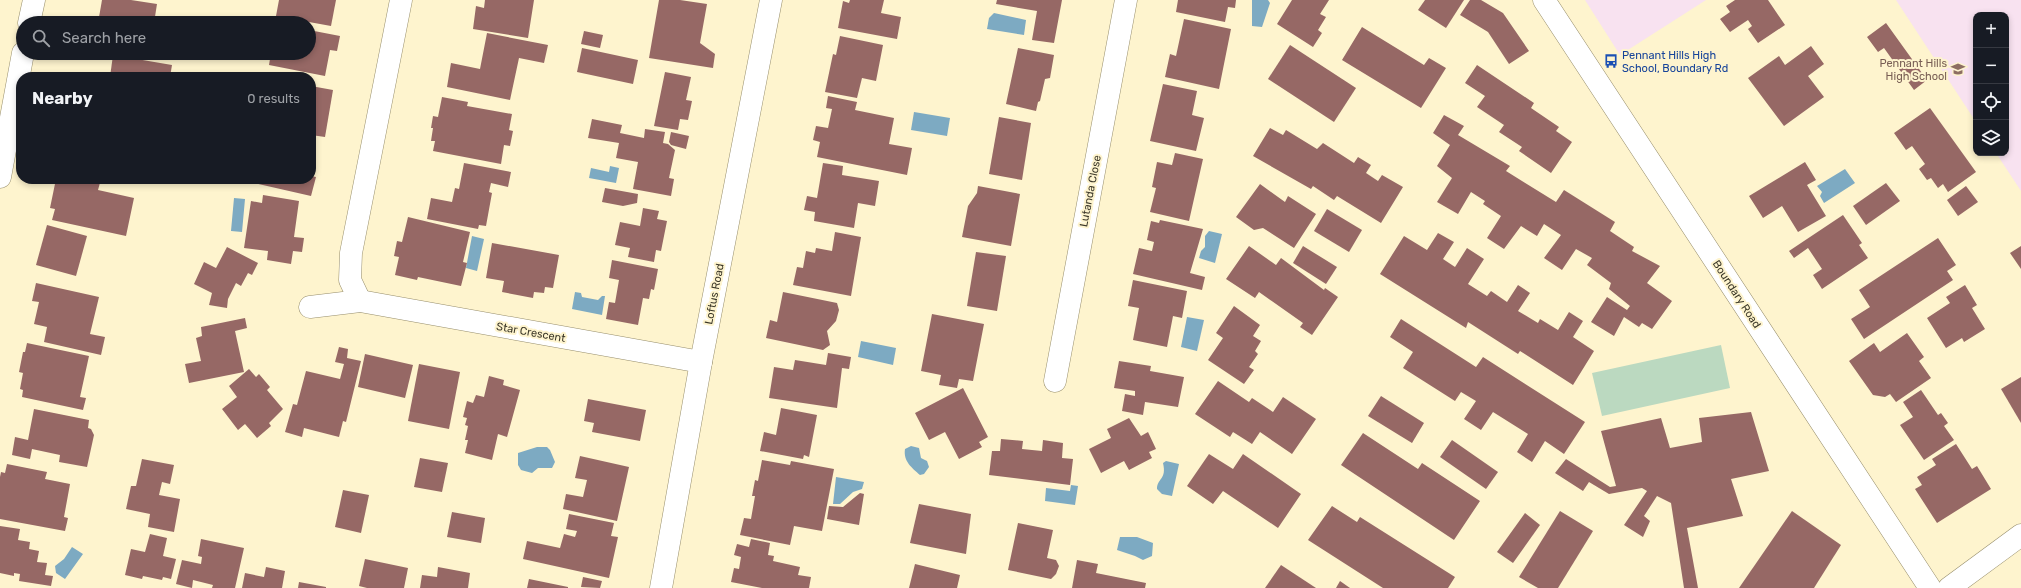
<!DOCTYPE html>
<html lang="en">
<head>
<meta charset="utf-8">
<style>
	body { margin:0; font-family:Rubik,sans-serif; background:#242831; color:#f1f3f6 }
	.controls { position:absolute; right:12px; top:12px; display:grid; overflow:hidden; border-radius:8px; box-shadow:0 2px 6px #0003 }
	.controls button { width:36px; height:36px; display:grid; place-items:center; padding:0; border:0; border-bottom:1px solid #363941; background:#171b24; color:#f1f3f6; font:20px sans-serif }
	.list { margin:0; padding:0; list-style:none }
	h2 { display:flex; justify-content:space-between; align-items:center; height:52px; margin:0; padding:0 16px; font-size:17px }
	h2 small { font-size:13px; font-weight:400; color:#9ea1a6 }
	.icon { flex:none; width:22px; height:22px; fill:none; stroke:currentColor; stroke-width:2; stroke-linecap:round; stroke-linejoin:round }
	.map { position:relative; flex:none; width:2021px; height:588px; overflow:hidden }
	.search { position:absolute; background:#171b24; box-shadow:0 2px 6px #0003; left:16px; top:16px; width:300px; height:44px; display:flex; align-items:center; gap:10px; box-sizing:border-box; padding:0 14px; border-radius:22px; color:#9ea1a6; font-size:15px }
	.panel { position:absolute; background:#171b24; box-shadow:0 2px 6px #0003; left:16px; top:72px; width:300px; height:112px; border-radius:16px }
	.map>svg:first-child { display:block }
	.education { fill:#f8e2f0 }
	.green { fill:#bbd9c0 }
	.water { fill:#7daac2 }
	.building { fill:#966865 }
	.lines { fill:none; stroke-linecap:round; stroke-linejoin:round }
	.minor-casing { stroke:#978e6c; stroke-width:23 }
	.major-casing { stroke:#978e6c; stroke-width:23 }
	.minor { stroke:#fff; stroke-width:22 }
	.major { stroke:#fff; stroke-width:22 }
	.labels { text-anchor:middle; stroke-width:4; stroke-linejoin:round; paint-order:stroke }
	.transit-label { font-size:11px; fill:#164399; stroke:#fef4ce; text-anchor:start }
	.education-label { font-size:11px; fill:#785e54; stroke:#fef4ce; text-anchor:end }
	.street-label { font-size:11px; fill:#3c3829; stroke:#fef4ce }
</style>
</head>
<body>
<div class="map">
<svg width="2021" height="588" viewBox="0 0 2021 588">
	<rect width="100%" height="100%" fill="#fef4ce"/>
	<!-- education -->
	<g class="education">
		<polygon points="1585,0 1706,0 1620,55"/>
		<polygon points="1896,0 2021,0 2021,191 1996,153 2006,153 2006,15 1976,15 1976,122"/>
	</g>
	<!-- green -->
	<polygon class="green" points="1721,345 1730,388 1602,416 1592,373"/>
	<!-- water -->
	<g class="water">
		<polygon points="1252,0 1268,0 1270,3 1262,27 1252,26"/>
		<polygon points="994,13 1026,20 1024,35 987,29 989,18"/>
		<polygon points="914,112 950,118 947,136 911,130"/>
		<polygon points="610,166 619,168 616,183 589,178 591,168 609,172"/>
		<polygon points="1845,169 1855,183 1824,203 1820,196 1822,192 1817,186"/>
		<polygon points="234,198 245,199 242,232 231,231"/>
		<polygon points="1209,231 1222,234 1215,263 1199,258 1201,251 1205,247 1205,236"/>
		<polygon points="472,236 484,239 477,271 466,268"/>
		<polygon points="575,292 581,293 582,297 598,300 602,296 605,296 602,315 572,309"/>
		<polygon points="1187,317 1204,320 1197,351 1181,347"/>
		<polygon points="861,341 896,348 893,365 858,357"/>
		<path d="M911 446 919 448 921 458 927 461 929 467 924 474 920 475C912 468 903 461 905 449Z"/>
		<polygon points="537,447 547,447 550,450 555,462 552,468 538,468 532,473 521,470 518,465 518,453"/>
		<path d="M1166 461 1179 464 1172 496 1162 494 1157 489C1157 478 1167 480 1163 463Z"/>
		<polygon points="836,477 864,482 862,489 853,492 840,504 833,504"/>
		<polygon points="1071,485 1078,486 1075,505 1045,501 1046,488 1070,491"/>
		<polygon points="1120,537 1137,537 1153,543 1152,556 1143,560 1135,556 1117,550"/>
		<polygon points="72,547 83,554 65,579 56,573 55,566 64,559"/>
	</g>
	<!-- building -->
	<g class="building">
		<polygon points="102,0 131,0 157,4 154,23 98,23"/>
		<polygon points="279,0 336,0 331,26 276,16"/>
		<polygon points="485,0 534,0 528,38 473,29 476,6 484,8"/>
		<polygon points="659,0 680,0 707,4 700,43 715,54 713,68 649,58"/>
		<polygon points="850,0 884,0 881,13 901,17 897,39 838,28 843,1 849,3"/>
		<polygon points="997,0 1062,0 1054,43 1032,40 1037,11 996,4"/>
		<polygon points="1178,0 1236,0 1235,8 1228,7 1225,22 1176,12"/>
		<polygon points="1292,0 1329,0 1320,14 1326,17 1318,30 1322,33 1313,47 1277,24"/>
		<polygon points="1425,0 1464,0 1446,28 1418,10"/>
		<polygon points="1470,0 1481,0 1503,13 1529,51 1509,64 1488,32 1460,15"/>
		<polygon points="1735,0 1768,0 1785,25 1758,43 1748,29 1752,26 1748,20 1730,32 1720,19 1730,12 1726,6"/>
		<polygon points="1184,19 1231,29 1219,89 1165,77 1170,54 1176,56"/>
		<polygon points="1886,23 1927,80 1914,90 1884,48 1878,52 1867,37"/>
		<polygon points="1362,27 1424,65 1429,58 1446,68 1421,108 1342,60"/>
		<polygon points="309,30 340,36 337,51 330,50 325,76 269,65 271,53 309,53"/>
		<polygon points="584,31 603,35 600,48 581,44"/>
		<polygon points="487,33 548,45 544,63 519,58 510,100 447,87 451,63 480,69"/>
		<polygon points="840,36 883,45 876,81 862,78 857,98 825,92 833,54 836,55"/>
		<polygon points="1290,45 1356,88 1334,122 1268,79"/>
		<polygon points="1811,46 1824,64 1808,76 1824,97 1784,126 1748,78 1779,56 1785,65"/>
		<polygon points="582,48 638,60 633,84 577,72"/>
		<polygon points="1018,48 1054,55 1050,78 1045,79 1040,101 1038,102 1036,111 1006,104"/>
		<polygon points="113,55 172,65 170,77 110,77"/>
		<polygon points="1477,65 1534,103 1531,108 1559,127 1556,131 1572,142 1551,173 1519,151 1522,147 1499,132 1504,125 1477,107 1485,96 1465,83"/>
		<polygon points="665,72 691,77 686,100 692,101 688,120 680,119 678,130 654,126"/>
		<polygon points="1163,84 1197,91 1192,115 1204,118 1196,151 1150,141"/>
		<polygon points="311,86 333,90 325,137 311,135"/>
		<polygon points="828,96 857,102 855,110 894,118 889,144 912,148 907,175 817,157 820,142 813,140 816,126 828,128 832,109 826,108"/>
		<polygon points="442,97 468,102 467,106 512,114 509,130 513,131 510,146 504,145 501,164 433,151 435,141 431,141 433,128 431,128 433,116 438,117"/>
		<polygon points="1930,108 1976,172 1948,192 1943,184 1938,188 1931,178 1927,180 1919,169 1925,164 1912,146 1906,150 1894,133"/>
		<polygon points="1444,115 1464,126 1458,135 1510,166 1506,171 1556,202 1564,190 1615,222 1610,231 1634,247 1632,251 1660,266 1647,283 1672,301 1652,329 1642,323 1639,327 1624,317 1614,336 1591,322 1607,297 1627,310 1630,306 1609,289 1611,283 1587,265 1592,258 1576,249 1562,270 1544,258 1561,235 1544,224 1537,236 1521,226 1504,249 1487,238 1501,216 1483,204 1485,201 1471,192 1458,214 1437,202 1452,178 1437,166 1450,145 1433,133"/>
		<polygon points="999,117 1031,123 1022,180 989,174"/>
		<polygon points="592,119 622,125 620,133 644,138 645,129 665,132 663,143 668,144 675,150 669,178 674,179 671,196 633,189 638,162 616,158 619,143 588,138"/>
		<polygon points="1270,128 1283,135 1286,130 1317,149 1323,143 1354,163 1358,157 1371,165 1366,173 1378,181 1382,175 1403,187 1381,223 1337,196 1334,200 1313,186 1311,189 1253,156"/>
		<polygon points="671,132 689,136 686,149 671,145 669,142"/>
		<polygon points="1175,153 1203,159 1189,221 1150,212 1156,188 1152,187 1157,162 1172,165"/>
		<polygon points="311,158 315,159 312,175 311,175"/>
		<polygon points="1805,162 1816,180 1807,185 1826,216 1798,232 1782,206 1763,218 1749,196"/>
		<polygon points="464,163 511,172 508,187 491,183 489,192 492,193 486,226 479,225 478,229 427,219 431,198 452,202 455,188 459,189"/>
		<polygon points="823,163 843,166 842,175 879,181 875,206 858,203 854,228 814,221 815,212 804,210 807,196 817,198"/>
		<polygon points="311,176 316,177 311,196 254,183 255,179 311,179"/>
		<polygon points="56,179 101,179 98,190 134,198 126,236 52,220 55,209 50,208"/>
		<polygon points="1886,183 1900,201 1866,225 1853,206"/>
		<polygon points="1260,184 1285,202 1288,196 1316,214 1294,248 1263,228 1254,230 1236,217"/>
		<polygon points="978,186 1020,194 1011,246 962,237 968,206 977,193"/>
		<polygon points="1966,186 1978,202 1958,216 1947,200"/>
		<polygon points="605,188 638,194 637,203 623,206 602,202"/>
		<polygon points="263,195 299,201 294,237 304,238 302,252 293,251 291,264 267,260 268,251 244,248 251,201 262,203"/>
		<polygon points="643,208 659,211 657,219 667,221 661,251 656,250 654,262 628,257 630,248 615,245 620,222 640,226"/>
		<polygon points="1327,209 1362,230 1349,252 1314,231"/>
		<polygon points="1843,215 1862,243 1859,245 1868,258 1822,289 1813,275 1822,269 1808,248 1794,258 1789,251"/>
		<polygon points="408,217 470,232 463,262 467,263 461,286 418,277 417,280 395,275 399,257 394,256 397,241 402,242"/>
		<polygon points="1160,220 1203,229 1190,273 1205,277 1202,290 1133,274 1139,248 1152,251 1154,242 1147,240 1151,221 1159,223"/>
		<polygon points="47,225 87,236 76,276 36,265"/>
		<polygon points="835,232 861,237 851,296 793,285 797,267 803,268 806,251 815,253 816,248 832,251"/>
		<polygon points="1438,233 1454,242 1443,259 1455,267 1467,248 1484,259 1468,284 1487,296 1491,291 1507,302 1518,285 1530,293 1518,311 1538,323 1540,319 1558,330 1569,312 1583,321 1573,337 1594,351 1573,385 1520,351 1518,354 1468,322 1466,328 1380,274 1404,236 1427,250"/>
		<polygon points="1938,238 1956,265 1947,271 1953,280 1864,339 1851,319 1870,307 1859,290"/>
		<polygon points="492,243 559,255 553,288 545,287 544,293 534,292 533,298 502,292 504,281 486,278"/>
		<polygon points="1249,246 1276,265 1281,258 1324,290 1325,288 1338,297 1312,335 1300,327 1303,323 1259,292 1255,298 1226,279"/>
		<polygon points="1303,246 1337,267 1326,284 1293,263"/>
		<polygon points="2021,246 2021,269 2010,253"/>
		<polygon points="227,247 258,263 252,275 248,273 241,286 236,283 228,299 227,308 209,305 212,293 194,284 204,262 216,268"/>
		<polygon points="976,252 1006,256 997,311 967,306"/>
		<polygon points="612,260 658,269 654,290 651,289 649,299 643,298 638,325 606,319 609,302 615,303 619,280 609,278"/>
		<polygon points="1133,280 1187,291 1182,318 1173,316 1167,347 1133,340 1139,308 1128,306"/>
		<polygon points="36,283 99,297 90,334 105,337 101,355 44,342 47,327 34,324 39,302 32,301"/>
		<polygon points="1965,285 1977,305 1972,308 1985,329 1964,342 1962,338 1946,348 1927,318 1950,303 1946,297"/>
		<polygon points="783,292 837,303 839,310 836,321 827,331 830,345 823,350 766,338 770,320 777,322"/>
		<polygon points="1234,306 1260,325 1253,336 1261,341 1255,351 1258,354 1249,367 1254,370 1244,384 1208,360 1223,338 1216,333"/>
		<polygon points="932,314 984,324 973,381 959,379 957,388 939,385 941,375 921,371"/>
		<polygon points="245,318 247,328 235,331 244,372 189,383 185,364 201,361 196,338 202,336 201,327"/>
		<polygon points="1401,319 1476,367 1483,357 1585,422 1564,454 1545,441 1532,462 1517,452 1528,434 1493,412 1481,430 1464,419 1476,401 1461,392 1455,401 1403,368 1413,352 1390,337"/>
		<polygon points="1907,333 1924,357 1919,361 1931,378 1896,402 1890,394 1885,397 1873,395 1849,361 1874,343 1880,352"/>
		<polygon points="27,343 89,356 80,397 86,398 83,410 22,397 23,390 20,389 23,373 19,372 23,352 25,352"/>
		<polygon points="339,347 348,349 347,358 361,361 346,422 343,421 339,437 304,428 302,437 285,432 293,404 297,405 306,371 340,379 344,364 335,362"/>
		<polygon points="828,353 851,357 849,369 842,368 837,408 769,398 774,367 793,370 795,360 826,365"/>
		<polygon points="365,354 413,365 405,398 358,387"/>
		<polygon points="1119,361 1151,366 1150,371 1184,377 1178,407 1145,402 1143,415 1122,411 1125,394 1135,396 1135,391 1114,388"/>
		<polygon points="419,364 460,372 449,429 408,421"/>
		<polygon points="249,369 256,377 259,374 270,387 267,390 283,409 269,423 271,426 257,438 245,424 238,430 222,409 237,397 229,386"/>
		<polygon points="489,376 504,380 503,385 520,390 507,437 498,434 492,460 465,453 468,440 465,440 468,426 465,425 467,418 463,417 467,401 473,403 476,395 484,397"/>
		<polygon points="2021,377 2021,423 2001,389"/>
		<polygon points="1218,381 1249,402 1252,398 1273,412 1283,397 1316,419 1292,454 1260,432 1252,444 1233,432 1230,437 1195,414"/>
		<polygon points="963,388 988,437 979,442 982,447 959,459 945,432 929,440 915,413"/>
		<polygon points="1921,390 1938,415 1941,413 1948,423 1944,426 1954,440 1924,460 1900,425 1913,417 1903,402"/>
		<polygon points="1381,396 1424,423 1412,443 1368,416"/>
		<polygon points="588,399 646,410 640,441 592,432 594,423 584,421"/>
		<polygon points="781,408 817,415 809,457 804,455 803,459 760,451 764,432 776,435"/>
		<polygon points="34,409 89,420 88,428 91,429 94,435 87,467 59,462 60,455 32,449 30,459 12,455 15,437 28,440"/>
		<polygon points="1751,412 1769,471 1731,479 1743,516 1687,528 1698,588 1684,588 1671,503 1657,496 1644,516 1650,521 1643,537 1624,525 1647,491 1642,488 1609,494 1589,482 1583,491 1555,473 1566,459 1610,487 1616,486 1601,431 1661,418 1670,448 1702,442 1699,418"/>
		<polygon points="1129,418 1141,436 1148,432 1156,449 1149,452 1152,458 1129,470 1124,461 1101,473 1089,449 1111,438 1107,429"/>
		<polygon points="1363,433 1418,469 1422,463 1480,501 1454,540 1341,465"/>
		<polygon points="1001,439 1023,441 1022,449 1042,451 1043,440 1063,443 1062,458 1073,459 1070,485 989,475 992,451 1000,451"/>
		<polygon points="1452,440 1498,472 1486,489 1440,457"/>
		<polygon points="1956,444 1972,469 1977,466 1991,489 1937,523 1915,489 1922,485 1917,477 1936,465 1932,459"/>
		<polygon points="1209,454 1233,469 1243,454 1301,494 1278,528 1223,491 1213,504 1187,486"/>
		<polygon points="580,456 629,467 617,521 563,509 566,494 583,497 587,480 575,478"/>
		<polygon points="420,458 448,463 442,492 414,487"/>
		<polygon points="142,459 174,465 170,484 162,482 159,495 180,499 174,532 148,527 150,514 126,509 131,486 136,486"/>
		<polygon points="762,460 790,465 791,461 834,469 822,531 794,526 790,545 740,535 744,518 751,519 755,496 752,496 755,480 758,481"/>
		<polygon points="7,464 47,472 45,479 70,484 64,517 68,518 65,531 0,519 0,477 1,472 5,473"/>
		<polygon points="343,490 369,495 361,533 335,527"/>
		<polygon points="860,493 864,494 859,525 827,519 829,506 843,507"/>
		<polygon points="919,504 971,514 966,554 910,543"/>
		<polygon points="1332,506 1357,522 1360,517 1455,577 1448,588 1383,588 1308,540"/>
		<polygon points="1560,511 1593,531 1558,588 1538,588 1519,577"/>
		<polygon points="1792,511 1841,545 1814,588 1739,588"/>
		<polygon points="452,512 485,518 481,543 447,537"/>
		<polygon points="1525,513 1540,525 1513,563 1497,552"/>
		<polygon points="569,514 614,523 611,536 618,537 609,578 523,559 527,541 560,548 564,534 575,537 577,531 566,529"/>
		<polygon points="1018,523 1053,530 1047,558 1056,560 1059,566 1056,574 1051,579 1008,570"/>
		<polygon points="0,526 20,529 18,540 30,542 29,549 39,551 37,562 47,563 45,575 53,576 51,586 19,581 20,574 14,573 14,576 0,573"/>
		<polygon points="150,534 167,538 163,556 176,559 171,579 163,577 162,580 143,576 142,579 125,575 131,549 145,552"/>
		<polygon points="201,539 244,548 235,588 212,588 213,585 193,580 192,588 176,584 182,560 201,564 202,557 198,556"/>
		<polygon points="751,539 770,543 768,555 774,556 773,561 800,567 798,575 811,577 809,588 762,588 731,582 734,568 739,569 741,557 734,555 737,544 749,547"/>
		<polygon points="365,559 408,568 404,588 367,588 359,586"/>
		<polygon points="1077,560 1098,564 1096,573 1146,583 1145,588 1072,588"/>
		<polygon points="915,564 960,575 957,588 909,588"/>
		<polygon points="1281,565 1316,588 1265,588"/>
		<polygon points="266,567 285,571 282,588 242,588 245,573 264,577"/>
		<polygon points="438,567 470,573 468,588 420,588 422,575 437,577"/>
		<polygon points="583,577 602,581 600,588 581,587"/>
		<polygon points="529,579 568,587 568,588 527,588"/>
		<polygon points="1340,581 1350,588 1336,588"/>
		<polygon points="299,582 326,587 326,588 298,588"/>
	</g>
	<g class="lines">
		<defs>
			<g id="minor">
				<polyline points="29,23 34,0"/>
				<polyline points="0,177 23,53"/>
				<polyline points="360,301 350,280 351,253 401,0"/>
				<polyline points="310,307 360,301 701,362"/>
				<polyline points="1055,381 1126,0"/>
				<polyline points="661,588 701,362 771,0"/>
				<polyline points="1949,588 2021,535"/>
			</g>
			<polyline id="major" points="1544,0 1930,588"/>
		</defs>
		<!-- minor casing -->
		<use href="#minor" class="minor-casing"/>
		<!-- major casing -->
		<use href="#major" class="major-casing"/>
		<!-- minor -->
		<use href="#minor" class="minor"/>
		<!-- major -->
		<use href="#major" class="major"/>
	</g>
	<!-- icons -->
	<defs>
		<symbol id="bus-bare" viewBox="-9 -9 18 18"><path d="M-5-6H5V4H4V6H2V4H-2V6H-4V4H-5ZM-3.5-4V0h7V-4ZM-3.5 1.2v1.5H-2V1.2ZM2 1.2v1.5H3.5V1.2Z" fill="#1a4fb4" stroke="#fef4ce" stroke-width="2.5" paint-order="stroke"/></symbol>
		<symbol id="school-bare" viewBox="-9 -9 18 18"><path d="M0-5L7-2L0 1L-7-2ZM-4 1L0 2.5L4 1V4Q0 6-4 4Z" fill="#8d6e63" stroke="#fef4ce" stroke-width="2.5" paint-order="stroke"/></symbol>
	</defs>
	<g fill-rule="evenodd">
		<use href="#bus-bare" x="1601" y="51" width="20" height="20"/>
		<use href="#school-bare" x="1948" y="59" width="20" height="20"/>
	</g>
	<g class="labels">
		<!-- transit labels -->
		<g class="transit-label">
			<text x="1622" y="59">Pennant Hills High<tspan x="1622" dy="13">School, Boundary Rd</tspan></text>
		</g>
		<!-- education labels -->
		<g class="education-label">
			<text x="1947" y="67">Pennant Hills<tspan x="1947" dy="13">High School</tspan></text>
		</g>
		<!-- street labels -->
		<g class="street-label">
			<text transform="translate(1090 191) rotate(-79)" y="4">Lutanda Close</text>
			<text transform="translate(714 294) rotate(-79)" y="4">Loftus Road</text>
			<text transform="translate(1737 294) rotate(57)" y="4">Boundary Road</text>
			<text transform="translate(531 332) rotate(10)" y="4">Star Crescent</text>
		</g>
	</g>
</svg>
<div class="controls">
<button>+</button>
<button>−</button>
<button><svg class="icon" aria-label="locate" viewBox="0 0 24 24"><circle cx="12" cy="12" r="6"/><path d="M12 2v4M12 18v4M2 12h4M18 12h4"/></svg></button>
<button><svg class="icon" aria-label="layers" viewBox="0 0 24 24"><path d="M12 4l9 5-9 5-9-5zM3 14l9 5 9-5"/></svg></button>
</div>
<div class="search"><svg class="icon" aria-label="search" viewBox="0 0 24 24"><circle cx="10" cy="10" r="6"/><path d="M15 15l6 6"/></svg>Search here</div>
<section class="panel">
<h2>Nearby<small>0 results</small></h2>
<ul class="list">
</ul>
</section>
</div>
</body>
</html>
